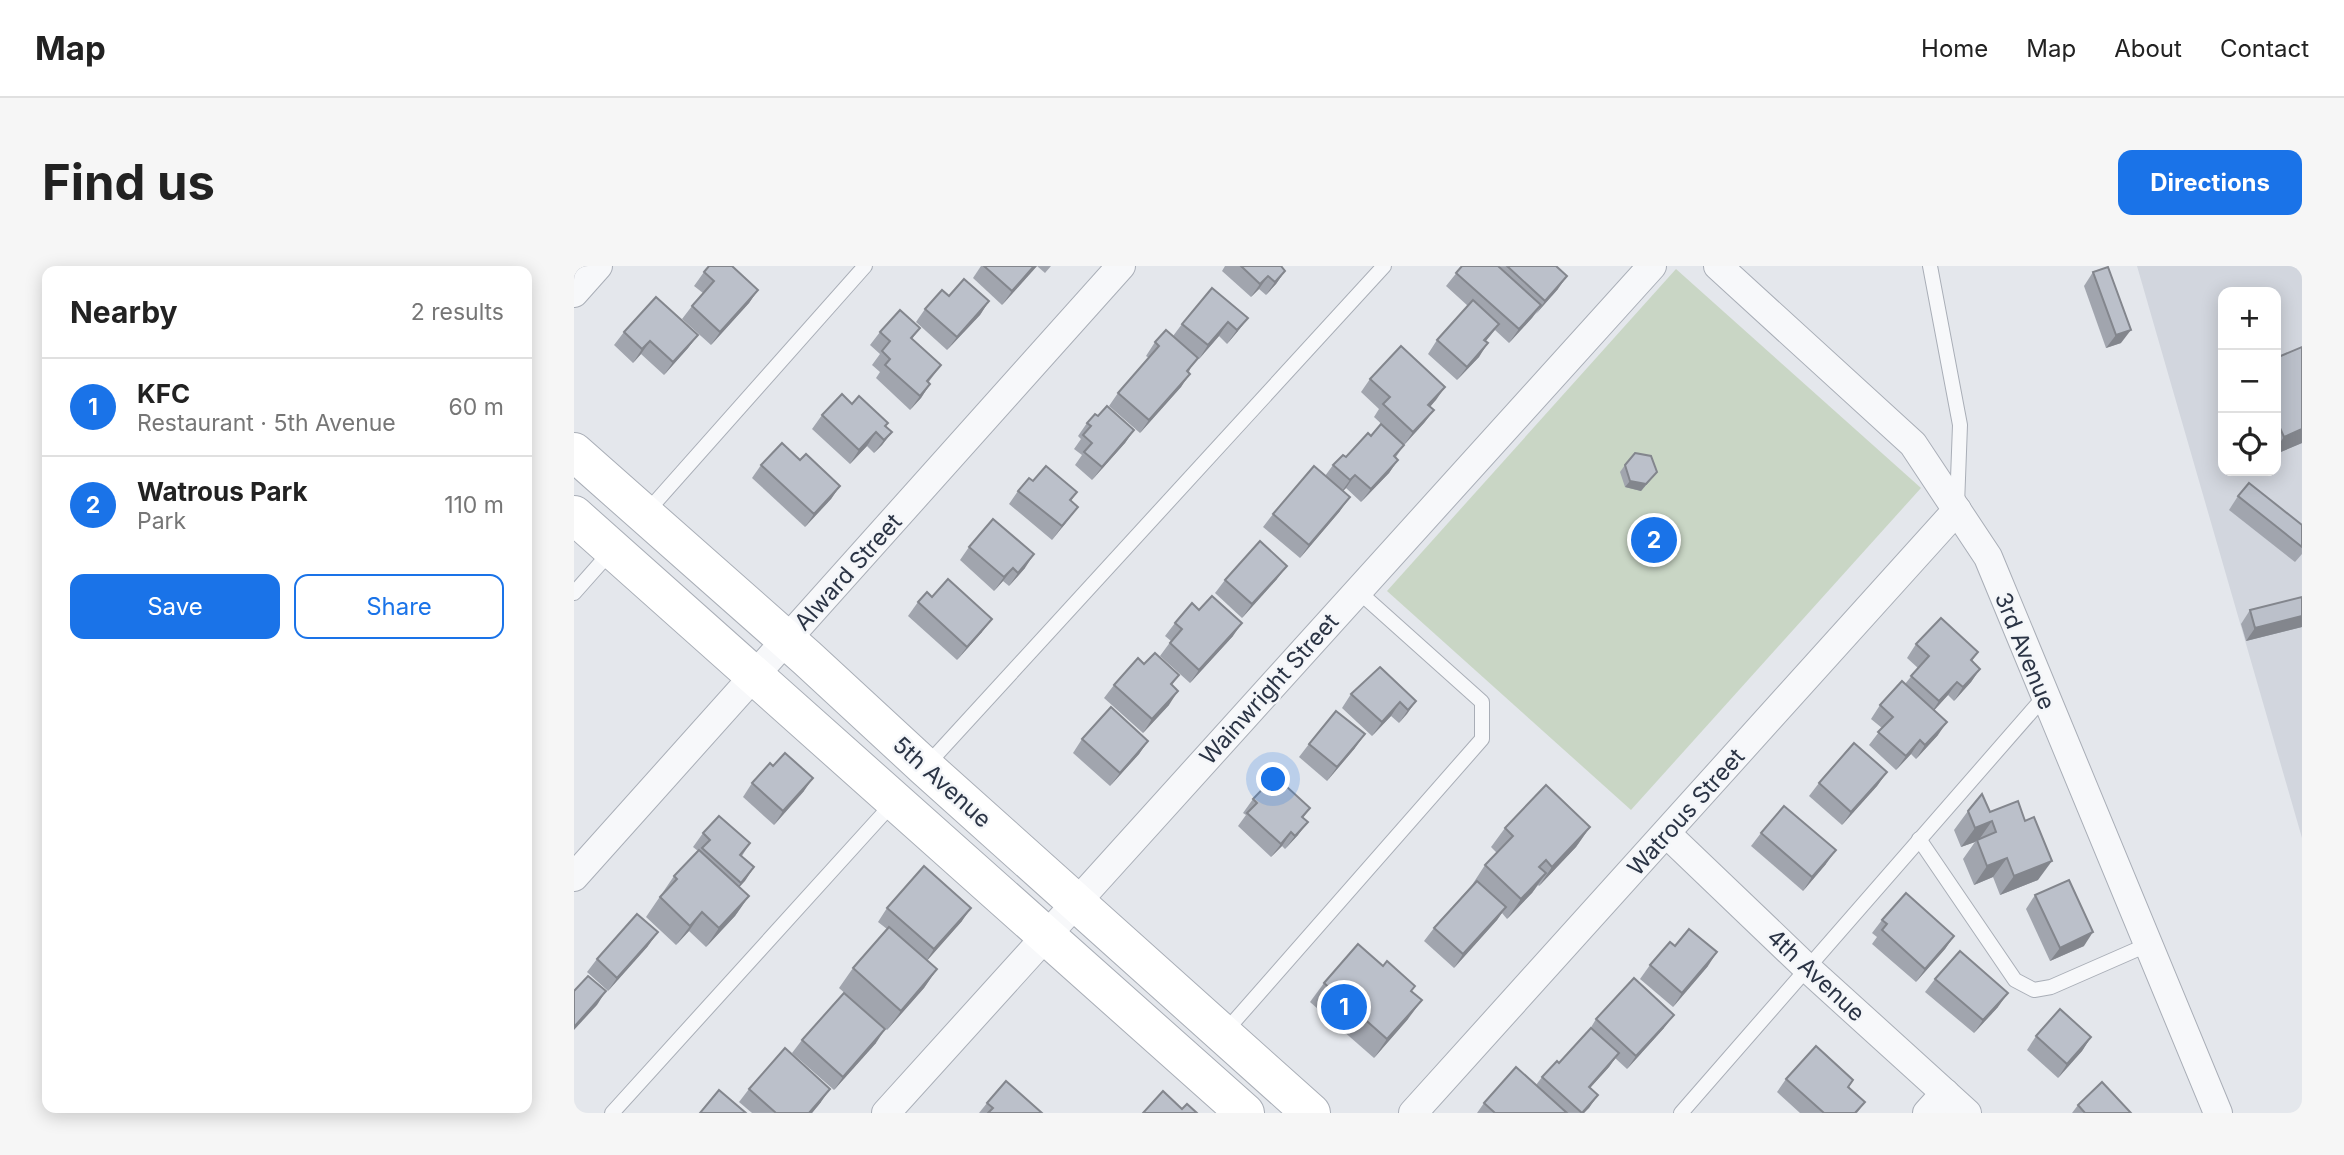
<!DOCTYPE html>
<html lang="en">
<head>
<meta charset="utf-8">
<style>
	body { margin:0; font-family:Inter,sans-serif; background:#f6f6f6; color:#222 }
	.controls { position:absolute; right:21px; top:21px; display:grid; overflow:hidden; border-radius:14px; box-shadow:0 4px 18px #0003 }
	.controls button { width:63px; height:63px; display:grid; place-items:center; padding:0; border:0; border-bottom:2px solid #e0e0e0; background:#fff; color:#222; font:35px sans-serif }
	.you { position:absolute; left:700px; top:514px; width:24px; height:24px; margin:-18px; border:5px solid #fff; border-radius:50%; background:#1a73e8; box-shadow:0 0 0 10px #1a73e833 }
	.badge { display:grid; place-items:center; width:46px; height:46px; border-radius:50%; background:#1a73e8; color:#fff; font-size:23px; font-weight:700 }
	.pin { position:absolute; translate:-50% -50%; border:4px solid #fff; box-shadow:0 2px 7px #0006 }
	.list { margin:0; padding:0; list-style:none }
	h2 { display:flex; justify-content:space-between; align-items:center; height:91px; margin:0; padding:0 28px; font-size:30px }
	h2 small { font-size:23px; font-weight:400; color:#767676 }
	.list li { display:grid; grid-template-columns:46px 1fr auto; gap:21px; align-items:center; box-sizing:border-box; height:98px; padding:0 28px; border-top:2px solid #e0e0e0 }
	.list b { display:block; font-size:26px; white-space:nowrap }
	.list p { margin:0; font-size:23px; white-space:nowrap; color:#767676 }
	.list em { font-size:23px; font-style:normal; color:#767676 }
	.actions { display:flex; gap:14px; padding:21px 28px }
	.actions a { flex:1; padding:16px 0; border:2px solid #1a73e8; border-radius:14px; text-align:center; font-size:24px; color:#1a73e8 }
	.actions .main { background:#1a73e8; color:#fff }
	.icon { flex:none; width:38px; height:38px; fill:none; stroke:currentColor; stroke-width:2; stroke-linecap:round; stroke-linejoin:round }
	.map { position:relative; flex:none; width:1728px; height:847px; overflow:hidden; border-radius:14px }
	header { display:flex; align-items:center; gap:42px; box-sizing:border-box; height:98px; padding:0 35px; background:#fff; border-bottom:2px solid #e0e0e0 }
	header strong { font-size:33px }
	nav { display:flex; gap:38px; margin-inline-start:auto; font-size:24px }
	.intro { display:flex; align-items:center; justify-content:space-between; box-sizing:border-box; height:168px; padding:0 42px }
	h1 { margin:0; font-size:49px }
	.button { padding:18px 32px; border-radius:14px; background:#1a73e8; color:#fff; font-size:24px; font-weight:700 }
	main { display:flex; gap:42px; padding:0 42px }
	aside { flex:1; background:#fff; border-radius:14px; box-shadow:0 4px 18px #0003 }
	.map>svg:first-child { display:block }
	.built { fill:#d2d6de; fill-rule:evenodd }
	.green { fill:#c9d6c5 }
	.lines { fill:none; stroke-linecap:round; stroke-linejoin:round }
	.service-casing { stroke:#a9aeb7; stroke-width:16 }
	.minor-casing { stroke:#a9aeb7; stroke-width:30 }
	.secondary-casing { stroke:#a9aeb7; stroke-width:40 }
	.service { stroke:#f7f8fa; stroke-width:14 }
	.minor { stroke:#f7f8fa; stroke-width:28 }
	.secondary { stroke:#fff; stroke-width:38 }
	.wall { fill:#a1a5ae }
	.shaded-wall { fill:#83868d }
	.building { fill:#bbc0ca; stroke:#83868d; stroke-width:2 }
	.labels { text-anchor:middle; stroke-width:5; stroke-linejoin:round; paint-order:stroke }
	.street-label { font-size:23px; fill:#2b3445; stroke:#f4f6f9 }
</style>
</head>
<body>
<header>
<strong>Map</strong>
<nav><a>Home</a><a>Map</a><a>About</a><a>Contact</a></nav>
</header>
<div class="intro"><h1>Find us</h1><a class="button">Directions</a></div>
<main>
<aside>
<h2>Nearby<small>2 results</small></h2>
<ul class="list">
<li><span class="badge">1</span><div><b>KFC</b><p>Restaurant · 5th Avenue</p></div><em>60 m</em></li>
<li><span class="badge">2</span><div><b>Watrous Park</b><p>Park</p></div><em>110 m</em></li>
</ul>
<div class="actions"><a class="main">Save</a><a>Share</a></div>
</aside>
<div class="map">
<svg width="1728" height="847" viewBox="0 0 1728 847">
	<rect width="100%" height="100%" fill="#e4e7ec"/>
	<!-- built -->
	<path class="built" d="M1563 0H1728V572ZM1649 26H1702V205H1649Z"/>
	<!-- green -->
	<polygon class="green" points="1102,3 1347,222 1057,544 813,325"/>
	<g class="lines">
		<defs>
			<g id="service">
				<polyline points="1356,0 1386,159 1383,239"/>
				<polyline points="71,248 291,0"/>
				<polyline points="0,327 39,283"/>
				<polyline points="352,500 810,0"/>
				<polyline points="1345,573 1441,714 1460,724 1477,721 1573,679"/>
				<polyline points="650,767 908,473 908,436 784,325"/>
				<polyline points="38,847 319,537"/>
				<polyline points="1107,847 1470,431"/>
			</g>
			<g id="minor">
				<polyline points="1144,0 1339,178 1414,291 1644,847"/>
				<polyline points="0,27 24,0"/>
				<polyline points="1093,568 1232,701 1393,847"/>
				<polyline points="0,611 547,0"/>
				<polyline points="312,847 1078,0"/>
				<polyline points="839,847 1383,244"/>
				<polyline points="1353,847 1371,827"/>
			</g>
			<g id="secondary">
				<polyline points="0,186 233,392 351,501 737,847"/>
				<polyline points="0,249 671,847"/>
			</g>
		</defs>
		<!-- service casing -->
		<use href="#service" class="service-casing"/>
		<!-- minor casing -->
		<use href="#minor" class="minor-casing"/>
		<!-- secondary casing -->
		<use href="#secondary" class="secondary-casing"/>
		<!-- service -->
		<use href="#service" class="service"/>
		<!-- minor -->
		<use href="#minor" class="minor"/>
		<!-- secondary -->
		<use href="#secondary" class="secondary"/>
	</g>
	<!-- wall -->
	<g class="wall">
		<polygon points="407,0 463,0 428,39 399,12"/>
		<polygon points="463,0 477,0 471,7"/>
		<polygon points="651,0 708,0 711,5 702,18 692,29 685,23 677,31 648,5"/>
		<polygon points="888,0 982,0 984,23 935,77 921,64 912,75 905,91 883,114 854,88 863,74 894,40 872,20"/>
		<polygon points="130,6 184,24 175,37 137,79 108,53 118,40 129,27 120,20"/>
		<polygon points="1519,6 1547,77 1532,82 1510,20"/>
		<polygon points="638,22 664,65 653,78 645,70 625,93 621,90 615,106 607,121 566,167 535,140 544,127 575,92 572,90 581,76 599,70 608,58"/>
		<polygon points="375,30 415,35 406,49 373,84 342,56 351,43"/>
		<polygon points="346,62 338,73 367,99 354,117 356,118 347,132 336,144 302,112 306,106 298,99 306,88 296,79 306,66"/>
		<polygon points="50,66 124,69 114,82 90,109 67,88 59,97 40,79"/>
		<polygon points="1728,81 1728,177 1702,188 1702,92"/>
		<polygon points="796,113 871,121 856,141 860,144 850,157 830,179 800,151 805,143 787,126"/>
		<polygon points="278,138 312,160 318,166 308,179 300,187 293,180 276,198 238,163 248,149"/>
		<polygon points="524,150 560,164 551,177 518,214 501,199 508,189 500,183 507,173 504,170 513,157"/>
		<polygon points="797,170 830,179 822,191 824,194 815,207 787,236 772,222 769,225 766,245 726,292 689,261 699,248 751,210 759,199 772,191"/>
		<polygon points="187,199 266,220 257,233 231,261 178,212"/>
		<polygon points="1051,199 1083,206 1067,225 1051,221 1046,206"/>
		<polygon points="459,215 503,226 497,235 494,254 478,274 435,238 444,225"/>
		<polygon points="1664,230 1728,259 1728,288 1721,296 1655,244"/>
		<polygon points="395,281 451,302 435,320 429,315 420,325 386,294"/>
		<polygon points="703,313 668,352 641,327 651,314"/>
		<polygon points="1728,331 1728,361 1672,375 1667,358 1676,344"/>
		<polygon points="344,336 408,366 383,394 334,350"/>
		<polygon points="625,344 659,370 616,417 586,390 597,375 591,370 601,357"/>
		<polygon points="1342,378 1404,386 1398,395 1406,403 1397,416 1380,435 1374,429 1360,444 1364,469 1342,493 1337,488 1322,504 1295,479 1308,462 1297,453 1306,439 1331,418 1344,402 1333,392"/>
		<polygon points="570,398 605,409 598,419 595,439 569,467 530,432 540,419"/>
		<polygon points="777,428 842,435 825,457 817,450 798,470 768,442"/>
		<polygon points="508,473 574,475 565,488 536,520 499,487"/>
		<polygon points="735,478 781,482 753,515 725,491"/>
		<polygon points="199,500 230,525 200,559 169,531 178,517"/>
		<polygon points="1313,506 1303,520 1268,559 1235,530 1245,517"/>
		<polygon points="679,533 736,542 729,552 724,569 711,583 708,580 697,591 664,560 672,549 669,547"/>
		<polygon points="1394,545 1416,546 1464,614 1426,629 1419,611 1400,619 1389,593 1401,576 1387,581 1380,564"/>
		<polygon points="1016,561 1002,581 965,620 964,619 958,627 933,653 928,647 923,654 880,702 850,675 860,662 898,619 911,599 923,587 917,581 931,562"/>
		<polygon points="129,567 176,577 168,590 180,601 165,621 175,630 161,650 132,681 115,665 102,679 72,651 100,610 124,585 119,581"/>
		<polygon points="1187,567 1252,598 1229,625 1177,580"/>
		<polygon points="1461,629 1510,680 1476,695 1452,643"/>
		<polygon points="313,642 388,655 353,694 363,703 350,722 313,764 265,722 279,702 313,663 304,656"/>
		<polygon points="1308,654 1380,670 1371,683 1342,716 1298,678 1303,671 1298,667"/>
		<polygon points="74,680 34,725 13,706 23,693"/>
		<polygon points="1101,680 1134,700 1099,741 1066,713 1076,699"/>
		<polygon points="1361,713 1424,741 1400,767 1351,726"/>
		<polygon points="750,717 837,725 834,753 800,792 736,736"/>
		<polygon points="1022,753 1090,762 1053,803 1041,792 1035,801 1016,822 1024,829 1010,847 903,847 910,837 962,819 968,811 985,797 1016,763"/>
		<polygon points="1462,770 1517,771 1508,785 1484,812 1453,784"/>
		<polygon points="228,774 302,777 260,824 218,787"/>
		<polygon points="1212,813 1279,814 1275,821 1291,836 1283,847 1226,847 1203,826"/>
		<polygon points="175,823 247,836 238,847 178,847 165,836"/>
		<polygon points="413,837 468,847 405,847"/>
		<polygon points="1504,839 1557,847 1498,847"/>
	</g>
	<!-- shaded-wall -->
	<g class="shaded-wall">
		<polygon points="460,0 463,0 428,39 438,25"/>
		<polygon points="711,5 702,18 692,29 701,16"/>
		<polygon points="694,10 685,23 677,31 686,18"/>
		<polygon points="993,10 984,23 962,48 971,35"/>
		<polygon points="184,24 175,37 137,79 146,66"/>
		<polygon points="415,35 406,49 373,84 383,71"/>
		<polygon points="967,39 958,52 935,77 945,63"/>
		<polygon points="674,52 664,65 653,78 663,64"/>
		<polygon points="654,56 645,70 625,93 634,79"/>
		<polygon points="925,58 915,71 901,87 910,74"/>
		<polygon points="1557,64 1547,77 1532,82 1542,69"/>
		<polygon points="124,69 114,82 90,109 99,96"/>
		<polygon points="76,75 67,88 59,97 68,83"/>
		<polygon points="914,77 905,91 883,114 893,101"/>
		<polygon points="616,108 607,121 566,167 575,154"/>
		<polygon points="356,118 347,132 336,144 346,130"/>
		<polygon points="871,121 862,134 845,153 854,139"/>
		<polygon points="860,144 850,157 830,179 839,166"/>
		<polygon points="1728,163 1728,177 1702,188 1702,182 1710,171"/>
		<polygon points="560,164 551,177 518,214 528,201"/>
		<polygon points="302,166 293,180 276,198 285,184"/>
		<polygon points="318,166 308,179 300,187 310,174"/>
		<polygon points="824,194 815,207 787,236 797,223"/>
		<polygon points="1083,206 1067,225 1051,221 1056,215"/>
		<polygon points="781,209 772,222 766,228 776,214"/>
		<polygon points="266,220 257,233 231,261 240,248"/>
		<polygon points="776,231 766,245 726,292 735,279"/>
		<polygon points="504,241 494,254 478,274 488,260"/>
		<polygon points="460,288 451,302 435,320 444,307"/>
		<polygon points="713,300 703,313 668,352 678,338"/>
		<polygon points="439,302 429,315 420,325 430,311"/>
		<polygon points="1728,350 1728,361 1672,375 1681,362"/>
		<polygon points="418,353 408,366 383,394 393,381"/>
		<polygon points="668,357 659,370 616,417 625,404"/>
		<polygon points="1406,403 1397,416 1380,435 1389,421"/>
		<polygon points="1383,416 1374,429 1356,449 1365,435"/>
		<polygon points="604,425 595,439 569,467 578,453"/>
		<polygon points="842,435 833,448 825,457 834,444"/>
		<polygon points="826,436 817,450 798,470 808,456"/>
		<polygon points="1373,456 1364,469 1342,493 1351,479"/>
		<polygon points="791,468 781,482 753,515 763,501"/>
		<polygon points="1346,474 1337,488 1322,504 1332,490"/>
		<polygon points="574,475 565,488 536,520 546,507"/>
		<polygon points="1313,506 1303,520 1268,559 1277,546"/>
		<polygon points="239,512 230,525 200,559 209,545"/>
		<polygon points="1418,555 1404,575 1403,574 1401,576 1387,581 1401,562"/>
		<polygon points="734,556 724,569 711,583 721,570"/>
		<polygon points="1016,561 1002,581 965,620 978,601"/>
		<polygon points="717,566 708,580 697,591 707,578"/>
		<polygon points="1262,584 1252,598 1229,625 1238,611"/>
		<polygon points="1433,592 1419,611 1400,619 1413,600"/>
		<polygon points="1478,595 1464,614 1426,629 1440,610"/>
		<polygon points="180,601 171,615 157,630 167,617"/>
		<polygon points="972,607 958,627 933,653 947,633"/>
		<polygon points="175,630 161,650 132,681 145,662"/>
		<polygon points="932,641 923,654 880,702 889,688"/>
		<polygon points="397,642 388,655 351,697 360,683"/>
		<polygon points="128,646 115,665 102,679 116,660"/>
		<polygon points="84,666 74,680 34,725 43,712"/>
		<polygon points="1519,666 1510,680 1476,695 1486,682"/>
		<polygon points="1380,670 1371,683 1342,716 1351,703"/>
		<polygon points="1143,686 1134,700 1099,741 1108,727"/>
		<polygon points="363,703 350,722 313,764 327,745"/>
		<polygon points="32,725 23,739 0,764 0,761"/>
		<polygon points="1434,727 1424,741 1400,767 1409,754"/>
		<polygon points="848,734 834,753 800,792 813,773"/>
		<polygon points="1100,749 1090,762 1053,803 1062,790"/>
		<polygon points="311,763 302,777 260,824 269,811"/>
		<polygon points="1517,771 1508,785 1484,812 1493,798"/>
		<polygon points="1045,787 1035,801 1005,834 1015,821"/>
		<polygon points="256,823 247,836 238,847 235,847"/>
		<polygon points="1024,829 1015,842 1010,847 1008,847"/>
	</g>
	<!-- building -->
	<g class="building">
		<polygon points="135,0 158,0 184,24 146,66 118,40 140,15 130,6"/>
		<polygon points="410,0 460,0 438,25"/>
		<polygon points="667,0 707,0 711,5 701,16 694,10 686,18"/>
		<polygon points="888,0 924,0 967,39 945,63 882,7"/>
		<polygon points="933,0 982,0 993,10 971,35"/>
		<polygon points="1534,1 1557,64 1542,69 1519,6"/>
		<polygon points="390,13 415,35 383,71 351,43 368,24 375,30"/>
		<polygon points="638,22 674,52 663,64 654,56 634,79 608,58"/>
		<polygon points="82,31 124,69 99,96 76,75 68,83 50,66"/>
		<polygon points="899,34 925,58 910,74 914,77 893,101 863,74"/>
		<polygon points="326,44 346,62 337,72 367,99 353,115 356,118 346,130 311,99 316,93 308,85 316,75 306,66"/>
		<polygon points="592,64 624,92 613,105 616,108 575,154 544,127 585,80 581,76"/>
		<polygon points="827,80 871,121 854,139 860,144 839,166 809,138 816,131 796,113"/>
		<polygon points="1728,81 1728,163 1710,171 1702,153 1702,92"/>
		<polygon points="268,128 278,138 285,130 314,157 311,160 318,166 310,174 302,166 285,184 248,149"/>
		<polygon points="533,140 560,164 528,201 510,186 518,177 509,169 517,160 513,157 521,148 524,150"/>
		<polygon points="807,158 830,179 820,190 824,194 797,223 781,209 776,214 759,199 769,189 772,191 794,167 797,170"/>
		<polygon points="208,177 226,194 232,188 266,220 240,248 187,199"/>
		<polygon points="1061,187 1077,190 1083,206 1072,218 1056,215 1051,199"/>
		<polygon points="472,200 503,226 496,234 504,241 488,260 444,225 455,212 459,215"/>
		<polygon points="740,200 776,231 735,279 699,248"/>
		<polygon points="1675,217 1728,259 1728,281 1664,230"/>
		<polygon points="419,253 460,288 444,307 439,302 430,311 395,281"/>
		<polygon points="686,275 713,300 678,338 651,314"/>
		<polygon points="374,313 418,353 393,381 344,336 353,326 358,331"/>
		<polygon points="638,330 668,357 625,404 596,377 608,363 601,357 618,337 625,344"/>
		<polygon points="1728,331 1728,350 1681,362 1676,344"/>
		<polygon points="1367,352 1404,386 1397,394 1406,403 1389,421 1383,416 1365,435 1337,410 1355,390 1342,378"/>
		<polygon points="581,387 605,409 597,418 604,425 578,453 540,419 564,392 570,398"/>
		<polygon points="806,401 842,435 834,444 826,436 808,456 777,428"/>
		<polygon points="1328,415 1373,456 1351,479 1346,474 1332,490 1304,466 1319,451 1306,439"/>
		<polygon points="537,441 574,475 546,507 508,473"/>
		<polygon points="762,445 791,468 763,501 735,478"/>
		<polygon points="1280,477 1313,506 1277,546 1245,517"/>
		<polygon points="211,487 239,512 209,545 178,517 196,497 199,500"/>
		<polygon points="701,510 736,542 728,551 734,556 721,570 717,566 707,578 673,547 683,537 679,533"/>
		<polygon points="972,519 1016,561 978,601 972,594 965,601 972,607 947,633 911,599 939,570 931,562"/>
		<polygon points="1408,528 1416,546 1444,535 1451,555 1460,551 1478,595 1440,610 1433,592 1413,600 1403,574 1422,566 1418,555 1401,562 1394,545"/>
		<polygon points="1210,540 1262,584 1238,611 1187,567"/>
		<polygon points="145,550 176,577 166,589 180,601 167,617 128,582 136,574 129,567"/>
		<polygon points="125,584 175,630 145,662 128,646 116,660 86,631 103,613 100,610"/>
		<polygon points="350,600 397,642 360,683 313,642"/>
		<polygon points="1495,614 1519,666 1486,682 1461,629"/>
		<polygon points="903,615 932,641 889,688 860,662"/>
		<polygon points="1332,627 1380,670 1351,703 1308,664 1313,658 1308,654"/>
		<polygon points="63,648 84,666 43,712 23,693"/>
		<polygon points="315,661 363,703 327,745 279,702"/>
		<polygon points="1115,663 1143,686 1108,727 1076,699 1096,676 1101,680"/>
		<polygon points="784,678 809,700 813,695 841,720 837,725 848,734 813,773 750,717"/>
		<polygon points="1386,685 1434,727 1409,754 1361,713"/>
		<polygon points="14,710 32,725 0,761 0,725"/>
		<polygon points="1060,712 1100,749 1062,790 1022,753"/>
		<polygon points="270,727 311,763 269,811 228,774"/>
		<polygon points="1486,743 1517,771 1493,798 1462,770"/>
		<polygon points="1017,762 1045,787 1015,821 1024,829 1008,847 968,811 983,795 985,797"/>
		<polygon points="1242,780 1279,814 1274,821 1291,836 1281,847 1250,847 1212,813"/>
		<polygon points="211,782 256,823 235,847 202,847 175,823"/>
		<polygon points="942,801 993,847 921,847 910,837"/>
		<polygon points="432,815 468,847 414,847 419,842 413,837"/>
		<polygon points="1528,816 1557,847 1511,847 1504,839"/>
		<polygon points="145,824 172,847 126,847"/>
		<polygon points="589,825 608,843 613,838 623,847 569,847"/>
	</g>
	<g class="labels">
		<!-- street labels -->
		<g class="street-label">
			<text transform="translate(274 306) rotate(-48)" y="8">Alward Street</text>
			<text transform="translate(1451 385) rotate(68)" y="8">3rd Avenue</text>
			<text transform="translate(695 423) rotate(-48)" y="8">Wainwright Street</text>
			<text transform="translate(368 516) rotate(42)" y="8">5th Avenue</text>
			<text transform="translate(1112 546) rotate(-48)" y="8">Watrous Street</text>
			<text transform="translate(1242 709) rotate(43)" y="8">4th Avenue</text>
		</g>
	</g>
</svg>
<div class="controls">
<button>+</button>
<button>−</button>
<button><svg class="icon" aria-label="locate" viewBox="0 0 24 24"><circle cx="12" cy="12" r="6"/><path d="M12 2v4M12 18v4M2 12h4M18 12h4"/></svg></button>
</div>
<div class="you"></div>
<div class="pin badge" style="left:770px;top:741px">1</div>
<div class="pin badge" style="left:1080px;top:274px">2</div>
</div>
</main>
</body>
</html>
